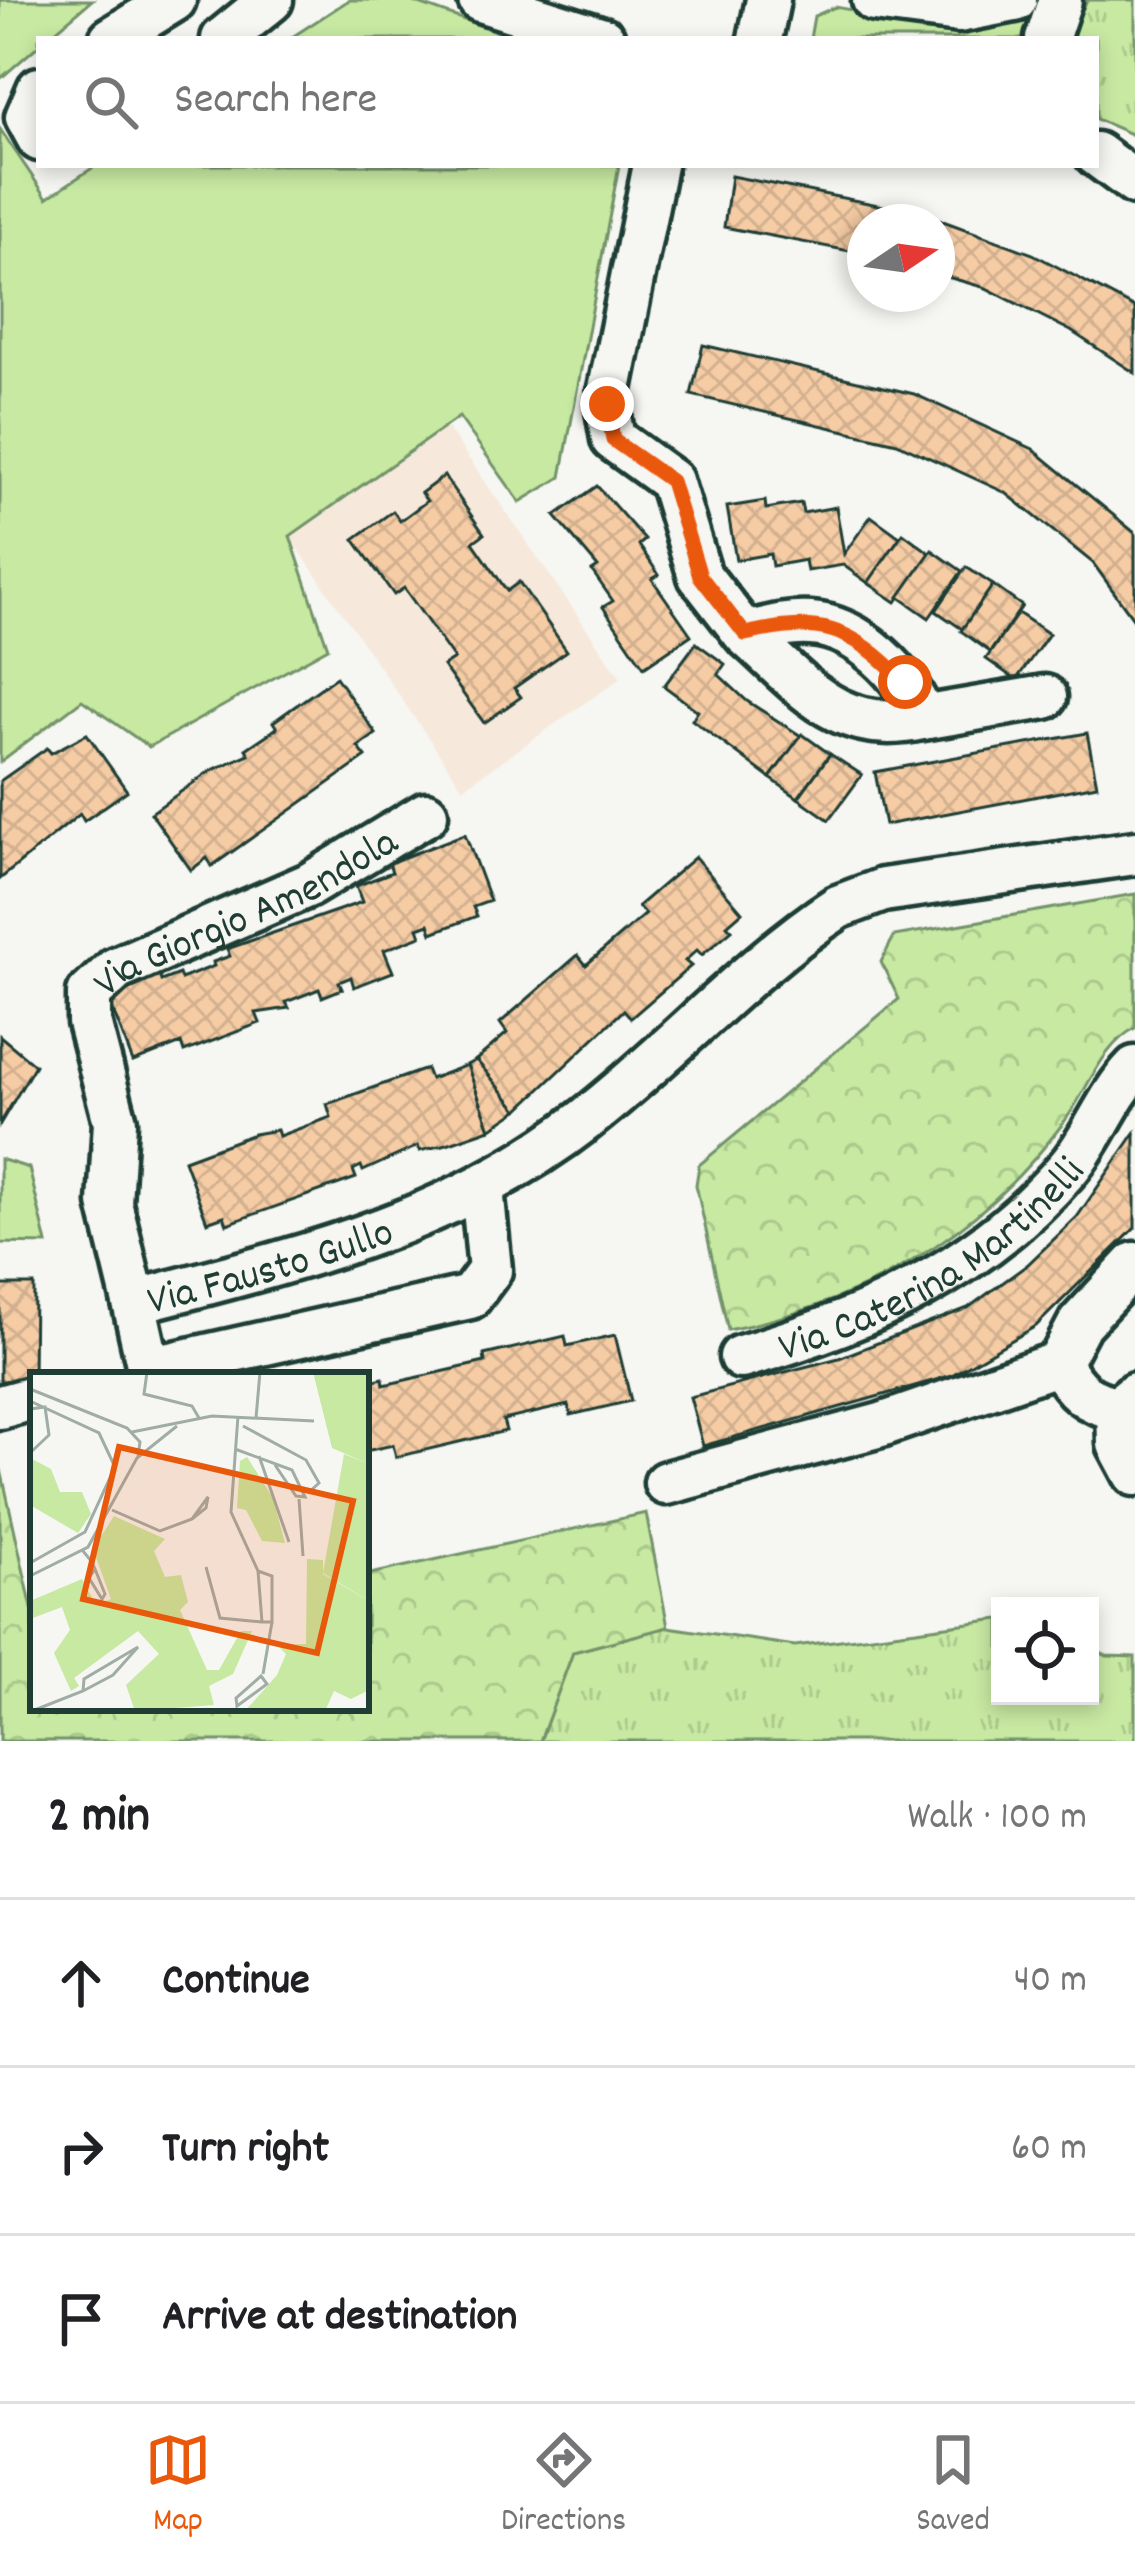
<!DOCTYPE html>
<html lang="en">
<head>
<meta charset="utf-8">
<style>
	body { margin:0; font-family:Dekko,sans-serif; background:#f6f6f6; color:#202124 }
	.controls { position:absolute; right:36px; bottom:36px; display:grid; overflow:hidden; border-radius:0px; box-shadow:0 6px 18px #0003 }
	.controls button { width:108px; height:108px; display:grid; place-items:center; padding:0; border:0; border-bottom:3px solid #e0e0e0; background:#fff; color:#202124; font:60px sans-serif }
	.compass { position:absolute; left:847px; top:204px; width:108px; height:108px; border-radius:50%; background:#fff; box-shadow:0 6px 18px #0003; rotate:77deg }
	.stop { position:absolute; width:36px; height:36px; margin:-27px; border:9px solid #ea580c; border-radius:50%; background:#fff }
	.stop.end { background:#ea580c; border-color:#fff; box-shadow:0 3px 12px #0008 }
	.list { margin:0; padding:0; list-style:none }
	h2 { display:flex; justify-content:space-between; align-items:center; height:156px; margin:0; padding:0 48px; font-size:51px }
	h2 small { font-size:39px; font-weight:400; color:#757577 }
	.list li { display:grid; grid-template-columns:78px 1fr auto; gap:36px; align-items:center; box-sizing:border-box; height:168px; padding:0 48px; border-top:3px solid #e0e0e0 }
	.list b { display:block; font-size:45px; white-space:nowrap }
	.list em { font-size:39px; font-style:normal; color:#757577 }
	.icon { flex:none; width:66px; height:66px; fill:none; stroke:currentColor; stroke-width:2; stroke-linecap:round; stroke-linejoin:round }
	.map { position:relative; flex:none; width:1135px; height:1741px; overflow:hidden }
	.search { position:absolute; background:#fff; box-shadow:0 6px 18px #0003; left:36px; right:36px; top:36px; height:132px; display:flex; align-items:center; gap:30px; box-sizing:border-box; padding:0 42px; border-radius:0px; color:#757577; font-size:45px }
	.sheet { height:660px; background:#fff }
	nav { display:flex; justify-content:space-around; align-items:center; box-sizing:border-box; height:168px; border-top:3px solid #e0e0e0; background:#fff; font-size:33px; color:#757577 }
	nav a { display:grid; justify-items:center; gap:6px }
	nav .on { color:#ea580c }
	.map>svg:first-child { display:block }
	.built { fill:#f6e9db }
	.grass { fill:url(#grass-tufts); stroke:#73936b; stroke-width:3 }
	.forest { fill:url(#forest-crowns); stroke:#73936b; stroke-width:3 }
	.garden { fill:#c7e9a2; stroke:#73936b; stroke-width:3 }
	.building { fill:url(#building-cross-hatch); stroke:#1f3d34; stroke-width:3 }
	.lines { fill:none; stroke-linecap:round; stroke-linejoin:round }
	.minor-casing { stroke:#1f3d34; stroke-width:51 }
	.minor { stroke:#f6f6f2; stroke-width:42 }
	.route { stroke:#ea580c; stroke-width:15 }
	.labels { text-anchor:middle; stroke-width:12; stroke-linejoin:round; paint-order:stroke }
	.street-label { font-size:42px; fill:#1f3d34; stroke:#f6f6f2 }
	.inset-road { fill:none; stroke:#a0aca6; stroke-width:3 }
	.view { fill:#e8590c; fill-opacity:0.15; stroke:#e8590c; stroke-width:6 }
	.inset-edge { fill:none; stroke:#1f3d34; stroke-width:6 }
</style>
</head>
<body>
<div class="map">
<svg width="1135" height="1741" viewBox="0 0 1135 1741">
	<defs>
		<pattern id="grass-tufts" width="24" height="20" patternUnits="userSpaceOnUse" patternTransform="scale(3)"><rect width="24" height="20" fill="#c7e9a2"/><path d="M3 7l-1-3M5 7V3M7 7l1-3M15 17l-1-3M17 17v-4M19 17l1-3" fill="none" stroke="#aac98c"/></pattern>
		<pattern id="forest-crowns" width="20" height="18" patternUnits="userSpaceOnUse" patternTransform="scale(3)"><rect width="20" height="18" fill="#c7e9a2"/><path d="M2 6a3 3 0 1 1 6 0M12 15a3 3 0 1 1 6 0" fill="none" stroke="#aac98c"/></pattern>
		<pattern id="building-cross-hatch" width="8" height="8" patternUnits="userSpaceOnUse" patternTransform="scale(3)"><rect width="8" height="8" fill="#f6cca5"/><path d="M0 0l8 8M0 8l8-8" fill="none" stroke="#d2b08f"/></pattern>
	</defs>
	<rect width="100%" height="100%" fill="#f6f6f2"/>
	<filter id="ink" filterUnits="userSpaceOnUse"><feTurbulence type="fractalNoise" baseFrequency=".00833" numOctaves="2"/><feDisplacementMap in="SourceGraphic" scale="24" xChannelSelector="R" yChannelSelector="G"/><feConvolveMatrix kernelMatrix="1 2 1 2 8 2 1 2 1" color-interpolation-filters="sRGB"/></filter>
	<g filter="url(#ink)">
		<!-- built -->
		<polygon class="built" points="447,427 621,678 463,788 290,537"/>
		<!-- grass -->
		<g class="grass">
			<polygon points="1087,0 1135,0 1135,136 1096,119 1096,39 1068,39"/>
			<polygon points="835,7 947,27 1033,11 1026,39 810,39 814,16"/>
			<polygon points="1000,1619 1000,1696 1090,1696 1090,1648 1107,1656 1135,1657 1135,1741 540,1741 573,1652 668,1627 795,1646"/>
		</g>
		<!-- forest -->
		<g class="forest">
			<path d="M1135 894V1028C1101 1046 1087 1092 1064 1122 980 1235 865 1303 728 1330L696 1185 699 1165 899 999 881 962 894 936Z"/>
			<polygon points="0,1465 33,1613 33,1708 366,1708 366,1575 646,1513 668,1627 573,1652 540,1741 0,1741"/>
		</g>
		<!-- garden -->
		<g class="garden">
			<polygon points="0,0 92,0 46,39 39,39 39,45 0,79"/>
			<polygon points="349,0 408,0 518,39 289,39"/>
			<polygon points="0,129 47,198 97,165 619,165 561,477 520,502 459,417 290,536 328,648 149,747 82,700 0,762"/>
			<polygon points="0,1159 29,1168 47,1244 0,1243"/>
		</g>
		<!-- building -->
		<g class="building">
			<polygon points="731,176 924,214 1033,254 1135,308 1135,373 1071,331 986,288 937,274 937,222 865,222 865,254 724,227"/>
			<polygon points="703,345 914,394 1033,449 1135,533 1135,621 1093,563 1006,493 897,443 691,395"/>
			<polygon points="444,476 484,534 473,542 507,591 519,582 567,651 514,688 521,697 484,723 443,666 454,659 404,588 394,595 354,539 393,511 400,521 427,501 421,493"/>
			<polygon points="597,486 645,540 639,545 659,575 652,579 691,635 644,667 603,607 613,601 592,571 598,567 555,516"/>
			<polygon points="765,501 766,509 801,503 803,513 836,507 844,554 871,516 900,537 868,583 843,565 807,571 805,560 772,566 770,554 736,560 727,507"/>
			<polygon points="903,533 930,553 896,602 868,583"/>
			<polygon points="932,550 962,571 929,618 899,597"/>
			<polygon points="966,567 993,585 962,629 936,611"/>
			<polygon points="993,585 1022,606 990,652 961,631"/>
			<polygon points="1018,613 1049,634 1016,680 986,659"/>
			<polygon points="696,643 725,664 718,674 747,701 801,736 770,778 692,720 698,711 664,686"/>
			<polygon points="336,677 376,734 358,747 366,757 212,866 207,858 191,870 151,813 210,771 249,754 246,749 277,728 273,722"/>
			<polygon points="1087,733 1097,785 885,825 875,772"/>
			<polygon points="87,734 127,791 84,821 80,814 0,879 0,781 47,748 51,753"/>
			<polygon points="802,734 830,754 798,798 770,778"/>
			<polygon points="830,754 862,775 829,820 798,798"/>
			<polygon points="465,834 490,901 473,907 477,916 432,933 429,924 418,928 421,936 384,950 393,972 354,987 351,977 339,982 342,989 322,997 319,989 286,1002 289,1008 256,1013 260,1023 184,1052 181,1043 133,1062 107,995 159,975 161,981 179,974 181,979 214,966 213,962 230,956 227,949 362,902 356,886 392,872 389,863"/>
			<polygon points="695,857 742,912 727,925 732,930 702,955 697,950 685,961 691,966 631,1018 624,1010 518,1110 476,1060 507,1033 500,1023 578,955 586,965 645,914 638,906"/>
			<polygon points="0,1036 35,1065 0,1124"/>
			<polygon points="476,1060 518,1110 490,1129 467,1065"/>
			<polygon points="467,1065 490,1129 447,1144 420,1151 418,1146 363,1171 361,1166 353,1170 356,1178 227,1224 224,1216 207,1222 184,1160 254,1134 277,1130 279,1136 331,1117 327,1104 426,1069 430,1079"/>
			<polygon points="1135,1133 1135,1228 1036,1326 950,1376 703,1446 690,1397 839,1358 968,1308 1027,1265 1077,1217"/>
			<polygon points="0,1285 34,1285 33,1381 0,1381"/>
			<polygon points="615,1335 631,1401 571,1415 568,1405 503,1420 506,1431 396,1457 393,1445 366,1451 366,1382 383,1378 384,1385 485,1362 484,1355 565,1336 567,1346"/>
		</g>
		<g class="lines">
			<defs>
				<g id="minor">
					<polyline points="480,0 603,39"/>
					<polyline points="874,0 959,11 1015,0"/>
					<polyline points="111,39 174,0"/>
					<polyline points="223,39 271,0"/>
					<polyline points="760,39 768,0"/>
					<polyline points="1047,39 1060,0"/>
					<polyline points="39,89 27,117 39,139"/>
					<polyline points="1096,154 1135,183"/>
					<path d="M655 165 607 404 613 439 671 481 700 576 745 634C766 629 789 622 811 624 858 627 908 675 922 718 838 737 803 685 745 634"/>
					<polyline points="922,718 1045,697"/>
					<path id="s1" d="M482 1188 490 1270 470 1297 149 1369 134 1302C295 1260 452 1224 586 1119 672 1052 747 967 838 907L883 890 1135 853"/>
					<path d="M1135 1264 1080 1323 1059 1363C1074 1390 1087 1403 1118 1408L1135 1394"/>
					<path id="s2" d="M134 1302 110 1203 115 1122 89 1022V994L116 969 309 885 426 814"/>
					<path id="s3" d="M741 1357C869 1320 981 1270 1069 1167 1094 1137 1108 1096 1135 1068"/>
					<polyline points="0,1407 33,1398"/>
					<polyline points="1118,1408 1119,1444 1135,1474"/>
					<polyline points="666,1483 881,1425 1059,1363"/>
				</g>
			</defs>
			<!-- minor casing -->
			<use href="#minor" class="minor-casing"/>
			<!-- minor -->
			<use href="#minor" class="minor"/>
		</g>
	</g>
	<g class="lines" filter="url(#ink)">
		<!-- route -->
		<path class="route" d="M607 404 613 440 671 481 700 576 745 634C820 617 851 626 905 682"/>
	</g>
	<g class="labels">
		<!-- street labels -->
		<g class="street-label">
			<text dy="15" stroke="none"><textPath href="#s2" startOffset="492">Via Giorgio Amendola</textPath></text>
			<text dy="15" stroke="none"><textPath href="#s3" startOffset="216">Via Caterina Martinelli</textPath></text>
			<text dy="15" stroke="none"><textPath href="#s1" startOffset="654">Via Fausto Gullo</textPath></text>
		</g>
	</g>
	<!-- overview -->
	<g transform="translate(30 1372)">
		<rect width="339" height="339" fill="#f6f6f2"/>
		<path d="M314 82 339 92V229L293 201Z" fill="#c7e9a2"/>
		<path d="M283 0H297L339 69V92L302 76ZM217 85 243 126 255 171 232 169 216 138 207 136 210 89ZM0 86 21 97 30 120H52L61 142 48 161 0 133ZM277 187 293 188V202L339 229V318L321 327 304 319 295 339H215L247 303 256 282 247 273 276 272Z" fill="#c7e9a2"/>
		<path d="M297 0H339V69L313 55Z" fill="#c7e9a2"/>
		<path d="M84 144 135 167 124 179 135 205 151 203 158 230 150 238 177 298H189L211 259H222L203 302 179 314 184 333 105 339 96 313 129 282 108 259 44 306 49 314 41 319 24 281 40 258 32 235 0 247V229L52 207 66 233 81 227 63 177Z" fill="#c7e9a2"/>
		<path class="inset-road" d="M117 0 114 22 162 34 169 46M0 17 97 56 110 70 108 84M0 29 69 61 85 95 55 160 0 191M0 37 15 35 19 63 0 81M208 44 201 140 228 199 232 250H242V204L228 199M226 46 230 0M213 54 276 88 289 111 278 121M102 60 182 44 284 49M205 77 262 98 275 125 266 124 245 93M229 84 259 170M269 127 273 184M82 138 130 159 162 147 178 125 176 136 162 147M53 179 62 190 65 197 75 222 72 227 59 206 65 197M176 195 190 246 232 250M0 204 58 175 107 86 147 54M233 302 242 250M231 304 237 312 207 334 206 326ZM2 339 53 319 83 303 108 275 54 307 53 319"/>
		<path class="view" d="M89 75 323 129 287 281 53 227Z"/>
		<rect width="339" height="339" class="inset-edge"/>
	</g>
</svg>
<div class="controls">
<button><svg class="icon" aria-label="locate" viewBox="0 0 24 24"><circle cx="12" cy="12" r="6"/><path d="M12 2v4M12 18v4M2 12h4M18 12h4"/></svg></button>
</div>
<svg class="compass" viewBox="-18 -18 36 36"><path d="M0-13l5 13h-10z" fill="#e53935"/><path d="M0 13l5-13h-10z" fill="#757577"/></svg>
<div class="stop" style="left:905px;top:682px"></div>
<div class="stop end" style="left:607px;top:404px"></div>
<div class="search"><svg class="icon" aria-label="search" viewBox="0 0 24 24"><circle cx="10" cy="10" r="6"/><path d="M15 15l6 6"/></svg>Search here</div>
</div>
<section class="sheet">
<h2>2 min<small>Walk · 100 m</small></h2>
<ul class="list">
<li><svg class="icon" aria-label="ahead" viewBox="0 0 24 24"><path d="M12 20V5M6 11l6-6 6 6"/></svg><div><b>Continue</b></div><em>40 m</em></li>
<li><svg class="icon" aria-label="right" viewBox="0 0 24 24"><path d="M7 20v-9h11M14 6l5 5-5 5"/></svg><div><b>Turn right</b></div><em>60 m</em></li>
<li><svg class="icon" aria-label="arrive" viewBox="0 0 24 24"><path d="M6 21V4h12l-3 4 3 4H6"/></svg><div><b>Arrive at destination</b></div></li>
</ul>
</section>
<nav>
<a class="on"><svg class="icon" aria-label="map" viewBox="0 0 24 24"><path d="M3 6l6-2 6 2 6-2v14l-6 2-6-2-6 2zM9 4v14M15 6v14"/></svg>Map</a>
<a><svg class="icon" aria-label="directions" viewBox="0 0 24 24"><path d="M12 3l9 9-9 9-9-9zM9 14v-3h6M13 9l2 2-2 2"/></svg>Directions</a>
<a><svg class="icon" aria-label="saved" viewBox="0 0 24 24"><path d="M7 4h10v16l-5-4-5 4z"/></svg>Saved</a>
</nav>
</body>
</html>
